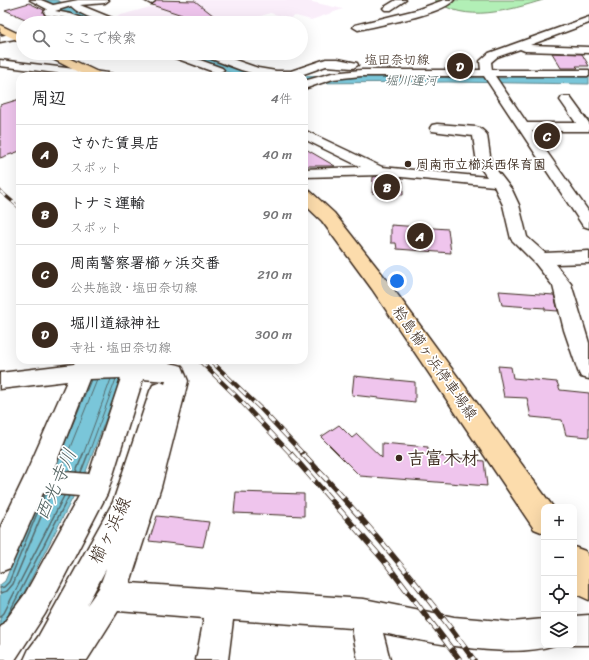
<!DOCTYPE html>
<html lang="ja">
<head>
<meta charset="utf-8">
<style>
	body { margin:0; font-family:Sriracha,"Klee One",sans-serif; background:#f2f2f2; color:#202124 }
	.controls { position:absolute; right:12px; bottom:12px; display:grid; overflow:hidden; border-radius:8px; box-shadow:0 4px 16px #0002 }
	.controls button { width:36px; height:36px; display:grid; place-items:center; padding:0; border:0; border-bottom:1px solid #e0e0e0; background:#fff; color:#202124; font:20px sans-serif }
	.you { position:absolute; left:397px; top:281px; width:14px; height:14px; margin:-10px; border:3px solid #fff; border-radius:50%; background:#1a73e8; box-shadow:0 0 0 6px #1a73e833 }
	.badge { display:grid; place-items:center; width:26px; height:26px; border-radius:50%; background:#3b2a1e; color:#fff; font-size:13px; font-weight:700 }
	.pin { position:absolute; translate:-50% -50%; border:2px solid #fff; box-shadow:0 1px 4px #0006 }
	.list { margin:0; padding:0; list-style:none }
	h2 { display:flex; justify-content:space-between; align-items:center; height:52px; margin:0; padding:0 16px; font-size:17px }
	h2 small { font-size:13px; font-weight:400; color:#757577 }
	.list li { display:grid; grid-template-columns:26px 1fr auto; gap:12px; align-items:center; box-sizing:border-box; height:60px; padding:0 16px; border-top:1px solid #e0e0e0 }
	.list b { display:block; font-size:15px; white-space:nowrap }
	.list p { margin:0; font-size:13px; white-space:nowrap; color:#757577 }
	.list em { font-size:13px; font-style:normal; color:#757577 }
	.icon { flex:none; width:22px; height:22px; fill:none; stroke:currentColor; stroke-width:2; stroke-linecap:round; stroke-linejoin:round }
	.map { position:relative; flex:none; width:589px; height:660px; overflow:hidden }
	.search { position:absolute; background:#fff; box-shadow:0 4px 16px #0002; left:16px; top:16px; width:292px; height:44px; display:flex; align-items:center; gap:10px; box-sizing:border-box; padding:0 14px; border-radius:22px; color:#757577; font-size:15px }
	.panel { position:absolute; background:#fff; box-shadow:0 4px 16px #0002; left:16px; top:72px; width:292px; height:292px; border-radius:12px }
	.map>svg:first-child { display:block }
	.built { fill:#faeefa }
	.green { fill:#b2efb6; stroke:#768c6a }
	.water { fill:#7ac6d9; stroke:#61888e }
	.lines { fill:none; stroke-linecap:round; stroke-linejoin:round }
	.shore-far1 { stroke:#546869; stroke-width:1 }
	.shore { stroke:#546869; stroke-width:1.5 }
	.building { fill:#efc5ed; stroke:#3b2a1e }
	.minor-tunnel { stroke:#d8d4d2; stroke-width:22; stroke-dasharray:22 10; stroke-linecap:butt }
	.minor-casing { stroke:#3b2a1e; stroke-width:3 }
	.major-casing { stroke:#3b2a1e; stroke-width:3 }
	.minor { fill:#fff; fill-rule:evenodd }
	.major { fill:#fcdcac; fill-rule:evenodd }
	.rail-far2-casing { stroke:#3b2a1e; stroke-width:3.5 }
	.rail-far1-casing { stroke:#3b2a1e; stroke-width:4.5 }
	.rail-casing { stroke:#3b2a1e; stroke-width:5.5 }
	.rail-far2 { stroke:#fff; stroke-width:2.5; stroke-dasharray:8; stroke-linecap:butt }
	.rail-far1 { stroke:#fff; stroke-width:3; stroke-dasharray:10; stroke-linecap:butt }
	.rail { stroke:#fff; stroke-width:4; stroke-dasharray:12; stroke-linecap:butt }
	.poi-dot { fill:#3b2a1e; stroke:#fff; stroke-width:1.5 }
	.labels { text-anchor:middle; stroke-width:3.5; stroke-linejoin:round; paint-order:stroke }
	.far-street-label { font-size:13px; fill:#3b2a1e; stroke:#fff }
	.far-water-label { font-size:13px; font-style:italic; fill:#51615f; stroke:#fff }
	.far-poi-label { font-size:13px; font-weight:bold; fill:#3b2a1e; stroke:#fff; text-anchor:start }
	.street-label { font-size:15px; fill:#3b2a1e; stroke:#fff }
	.near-poi-label { font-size:18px; font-weight:bold; fill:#3b2a1e; stroke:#fff; text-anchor:start }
	.near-street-label { font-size:18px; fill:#3b2a1e; stroke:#fff }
	.near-water-label { font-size:19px; font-style:italic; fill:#51615f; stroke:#fff }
</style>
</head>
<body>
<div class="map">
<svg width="589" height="660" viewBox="0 0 589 660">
	<rect width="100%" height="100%" fill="#fff"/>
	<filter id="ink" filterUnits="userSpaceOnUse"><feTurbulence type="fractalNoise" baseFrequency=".025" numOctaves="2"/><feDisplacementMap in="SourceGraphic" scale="8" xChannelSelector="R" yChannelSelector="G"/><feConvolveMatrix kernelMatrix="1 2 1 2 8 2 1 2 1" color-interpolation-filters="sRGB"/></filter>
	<g filter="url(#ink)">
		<!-- built -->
		<polygon class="built" points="176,0 303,0 343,9 311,20 296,16 289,18 270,13 240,23 123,23 110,18"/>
		<!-- green -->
		<path class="green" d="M435 0H543C510 10 465 24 435 0Z"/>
		<!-- water -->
		<g class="water">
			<polygon points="41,0 56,0 112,23 94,23 64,12"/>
			<polygon points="176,53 195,53 251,74 265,76 238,76"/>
			<polygon points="304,76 498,78 507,78 506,76 589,77 589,84 448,82 304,83"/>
			<polygon points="95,360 128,360 85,474 11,618 0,630 0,585 5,581"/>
		</g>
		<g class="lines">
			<!-- shore-far1 -->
			<g class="shore-far1">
				<polyline points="60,455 91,380"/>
				<polyline points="67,455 97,380"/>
				<polyline points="83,455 111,379"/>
				<polyline points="88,455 116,379"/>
			</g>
			<!-- shore -->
			<g class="shore">
				<polyline points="55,468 61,454"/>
				<polyline points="60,471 67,454"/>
				<polyline points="76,472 83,454"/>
				<polyline points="81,472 88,454"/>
				<polyline points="0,588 4,587 9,582 45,494"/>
				<polyline points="0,593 7,591 13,584 50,495"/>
				<polyline points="9,613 69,496"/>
				<polyline points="0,617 4,613 64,496"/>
			</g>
		</g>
		<!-- building -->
		<g class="building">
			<polygon points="156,0 195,1 223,23 174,23 173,17 182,15 152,5"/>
			<polygon points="29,3 44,10 43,12 45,16 51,17 49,23 34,23 5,10"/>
			<polygon points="552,53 582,54 589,66 576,66 578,68 561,68"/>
			<polygon points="20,99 20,151 0,158 0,105"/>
			<polygon points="304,148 335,166 304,166"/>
			<polygon points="381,176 399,178 399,181 403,181 403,195 372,193 373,177"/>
			<polygon points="391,225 448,229 451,253 397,249 396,243 391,243"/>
			<polygon points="499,291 554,295 558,311 545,310 545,308 502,305"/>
			<polygon points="498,366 511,367 513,378 557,382 560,390 589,393 589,437 566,435 562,420 531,417 527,398 504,397"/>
			<polygon points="354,376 415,382 415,402 352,395"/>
			<polygon points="339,425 352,438 357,434 382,458 382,443 428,447 428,455 484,461 487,486 360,476 321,437"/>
			<polygon points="236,492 304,494 304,516 234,513"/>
			<polygon points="157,516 209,522 203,547 149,541"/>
		</g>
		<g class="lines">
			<!-- minor-tunnel -->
			<polyline class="minor-tunnel" points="161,391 169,360"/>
			<defs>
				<g id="minor">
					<path d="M30 0H41L53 5 78 0H109L105 3 80 5 119 21 121 23C105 23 82 17 71 6L55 11 71 14 90 21 92 23H78L66 18 46 15 44 12 47 9Z"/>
					<polygon points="144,0 155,0 155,1 151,4"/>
					<polygon points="396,0 406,0 391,10 385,10 383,8"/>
					<path d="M444 0H454C441 15 379 25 358 30L353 27 355 25 416 10Z"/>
					<polygon points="589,17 589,23 530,45 589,47 589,53 525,51 520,49 497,57 491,62 492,70 589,70 589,76 495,76 527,123 576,123 560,100 562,97 570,97 589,123 589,131 532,131 589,212 589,228 583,226 484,76 361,76 333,79 304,89 304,81 332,73 361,70 481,70 480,61 489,53"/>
					<polygon points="15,33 19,34 20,36 19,38 0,42 0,36"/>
					<polygon points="166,53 181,53 222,68 224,70 218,73 214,72 167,55"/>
					<polygon points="200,53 215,53 258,68 276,71 291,71 326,59 338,59 357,63 358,65 353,68 326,66 298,76 262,76 241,70 201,55"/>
					<polygon points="0,60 108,73 112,74 114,76 80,76 0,66"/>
					<path d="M437 124 476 127C481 128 484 131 487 135L491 163 512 190 519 205 527 237 545 253 589 251V263L555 264 571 284 576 300 589 343V379L581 377 578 371 564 330 553 286 535 263 511 239 503 205 494 186 381 175 304 177V169L361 167 304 139V130L382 167 487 177 477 163 473 136 432 131 430 128 432 125Z"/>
					<path d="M76 360H96V362C121 362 158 359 182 366L188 381 161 487 130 583 364 599 454 617 512 622 544 619V645H554C511 660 429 642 383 633L390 660H358L352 628 233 620 228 660H196L204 618 118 611 87 660H24L29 649 38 637 113 502 150 391 153 385 161 382 165 384 166 381 143 379 107 494 45 614 15 660H0V628L25 594 79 496 43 493 10 568 0 572V528L25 476 67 381 0 389V373L74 364ZM121 378 89 474 53 471 89 379ZM106 569 99 588 87 605Z"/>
					<polygon points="589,615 589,645 571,645 574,645 574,616"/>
				</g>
				<g id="major">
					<polygon points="0,25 23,36 23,43 0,32"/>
					<polygon points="43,53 58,53 100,73 102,76 86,76 45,55"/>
					<polygon points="304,190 310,191 334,213 386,279 553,507 544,507 544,533 534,529 372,289 322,221 304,204"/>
					<polygon points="574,547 585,551 589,557 589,600 578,595 574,589"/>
				</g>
			</defs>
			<!-- minor casing -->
			<use href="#minor" class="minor-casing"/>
			<!-- major casing -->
			<use href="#major" class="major-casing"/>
			<!-- minor -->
			<use href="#minor" class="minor"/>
			<!-- major -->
			<use href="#major" class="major"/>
			<defs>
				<polyline id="rail-far2" points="0,191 20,208"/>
				<g id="rail-far1">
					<polyline points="199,360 235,395 292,455"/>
					<polyline points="210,360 261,409 304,455"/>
				</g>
				<g id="rail">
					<polyline points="291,454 385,562 460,660"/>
					<path d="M303 454C364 519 422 588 474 660"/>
				</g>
			</defs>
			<!-- rail-far2 casing -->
			<use href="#rail-far2" class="rail-far2-casing"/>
			<!-- rail-far1 casing -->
			<use href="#rail-far1" class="rail-far1-casing"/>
			<!-- rail casing -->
			<use href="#rail" class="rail-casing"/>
			<!-- rail-far2 -->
			<use href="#rail-far2" class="rail-far2"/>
			<!-- rail-far1 -->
			<use href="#rail-far1" class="rail-far1"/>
			<!-- rail -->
			<use href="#rail" class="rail"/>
		</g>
	</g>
	<!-- markers -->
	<g class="poi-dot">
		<circle cx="408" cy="164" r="4"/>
		<circle cx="399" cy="458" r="4"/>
	</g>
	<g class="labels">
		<!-- far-street labels -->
		<g class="far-street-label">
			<text x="397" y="64">塩田奈切線</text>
		</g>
		<!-- far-water labels -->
		<g class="far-water-label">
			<text x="411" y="85">堀川運河</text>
		</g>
		<!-- far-poi labels -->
		<g class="far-poi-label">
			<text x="416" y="169">周南市立櫛浜西保育園</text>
		</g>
		<!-- street labels -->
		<g class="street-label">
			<text transform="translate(435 363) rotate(55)" y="5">粭島櫛ヶ浜停車場線</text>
		</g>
		<!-- near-poi labels -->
		<g class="near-poi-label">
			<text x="407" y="464">吉富木材</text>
		</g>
		<!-- near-street labels -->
		<g class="near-street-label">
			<text transform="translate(110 530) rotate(-64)" y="6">櫛ヶ浜線</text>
		</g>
		<!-- near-water labels -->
		<g class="near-water-label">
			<text transform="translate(55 484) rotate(-66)" y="7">西光寺川</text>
		</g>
	</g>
</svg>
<div class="controls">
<button>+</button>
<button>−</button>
<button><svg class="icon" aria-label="locate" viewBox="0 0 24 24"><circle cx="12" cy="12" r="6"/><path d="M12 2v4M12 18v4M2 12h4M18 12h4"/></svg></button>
<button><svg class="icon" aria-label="layers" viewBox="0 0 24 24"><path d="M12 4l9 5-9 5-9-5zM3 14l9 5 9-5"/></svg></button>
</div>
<div class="you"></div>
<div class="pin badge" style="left:420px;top:236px">A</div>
<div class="pin badge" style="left:387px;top:187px">B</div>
<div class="pin badge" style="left:547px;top:136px">C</div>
<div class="pin badge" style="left:460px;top:66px">D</div>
<div class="search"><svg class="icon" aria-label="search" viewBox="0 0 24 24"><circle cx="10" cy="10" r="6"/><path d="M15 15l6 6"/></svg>ここで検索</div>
<section class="panel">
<h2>周辺<small>4件</small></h2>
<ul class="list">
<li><span class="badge">A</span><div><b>さかた賃具店</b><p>スポット</p></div><em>40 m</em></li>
<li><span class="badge">B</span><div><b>トナミ運輸</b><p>スポット</p></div><em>90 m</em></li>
<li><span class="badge">C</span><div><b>周南警察署櫛ヶ浜交番</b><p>公共施設 · 塩田奈切線</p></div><em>210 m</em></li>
<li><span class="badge">D</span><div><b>堀川道緑神社</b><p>寺社 · 塩田奈切線</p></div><em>300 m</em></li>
</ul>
</section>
</div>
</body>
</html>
